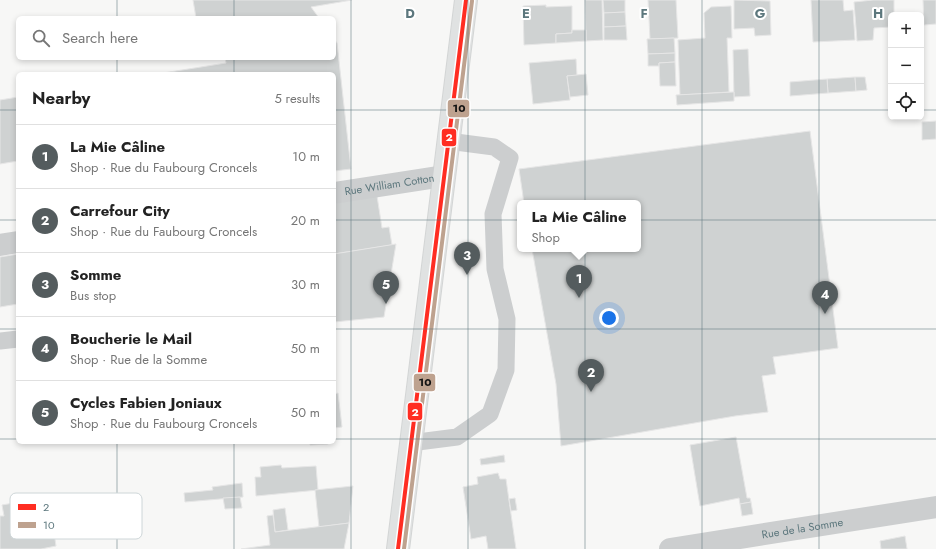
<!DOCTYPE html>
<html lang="en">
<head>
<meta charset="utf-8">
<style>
	body { margin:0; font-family:Jost,sans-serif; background:#f2f2f2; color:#222 }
	.controls { position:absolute; right:12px; top:12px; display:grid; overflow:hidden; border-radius:6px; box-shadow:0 2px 6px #0003 }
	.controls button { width:36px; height:36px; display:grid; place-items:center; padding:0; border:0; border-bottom:1px solid #e0e0e0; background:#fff; color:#222; font:20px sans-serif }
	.you { position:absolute; left:609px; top:318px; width:14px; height:14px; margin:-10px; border:3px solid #fff; border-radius:50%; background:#1a73e8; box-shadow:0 0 0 6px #1a73e833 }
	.badge { display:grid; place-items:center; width:26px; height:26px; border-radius:50%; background:#545c5e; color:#fff; font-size:13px; font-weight:700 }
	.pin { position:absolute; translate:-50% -33px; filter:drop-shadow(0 1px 2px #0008) }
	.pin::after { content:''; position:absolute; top:21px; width:14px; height:12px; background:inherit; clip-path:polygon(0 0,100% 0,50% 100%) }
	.popup { position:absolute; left:517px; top:200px; width:124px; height:52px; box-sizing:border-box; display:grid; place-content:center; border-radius:6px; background:#fff; filter:drop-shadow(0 1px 3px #0005); font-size:13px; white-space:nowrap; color:#767676 }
	.popup b { font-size:15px; color:#222 }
	.popup::after { content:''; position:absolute; left:50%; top:100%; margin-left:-8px; border:8px solid transparent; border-top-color:#fff }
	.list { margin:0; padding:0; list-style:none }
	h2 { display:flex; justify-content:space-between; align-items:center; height:52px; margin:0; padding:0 16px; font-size:17px }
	h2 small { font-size:13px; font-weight:400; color:#767676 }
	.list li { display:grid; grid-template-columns:26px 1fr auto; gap:12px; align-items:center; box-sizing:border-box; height:64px; padding:0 16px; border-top:1px solid #e0e0e0 }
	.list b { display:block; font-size:15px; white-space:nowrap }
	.list p { margin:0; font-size:13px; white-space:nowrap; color:#767676 }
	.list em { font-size:13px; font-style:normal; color:#767676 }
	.icon { flex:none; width:22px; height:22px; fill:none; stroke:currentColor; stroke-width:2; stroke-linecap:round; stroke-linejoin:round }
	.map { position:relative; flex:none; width:936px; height:549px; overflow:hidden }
	.search { position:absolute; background:#fff; box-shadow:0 2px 6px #0003; left:16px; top:16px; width:320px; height:44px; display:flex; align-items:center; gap:10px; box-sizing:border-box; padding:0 14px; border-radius:6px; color:#767676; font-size:15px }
	.panel { position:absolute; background:#fff; box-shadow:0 2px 6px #0003; left:16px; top:72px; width:320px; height:372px; border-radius:6px }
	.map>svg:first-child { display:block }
	.building { fill:#cfd2d2; stroke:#e6e6e6 }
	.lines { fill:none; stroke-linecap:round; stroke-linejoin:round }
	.secondary-casing { stroke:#d3d5d5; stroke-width:24 }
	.lane { stroke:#cccecf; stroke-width:17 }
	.street { stroke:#cccecf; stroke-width:22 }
	.secondary { stroke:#e0e2e2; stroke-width:22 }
	.bus-1-casing { stroke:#fff; stroke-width:7 }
	.bus-2-casing { stroke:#fff; stroke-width:7 }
	.bus-1 { stroke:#ff2d22; stroke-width:4 }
	.bus-2 { stroke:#bea28f; stroke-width:4 }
	.grid { fill:none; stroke:#5c777d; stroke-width:1; stroke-opacity:0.55 }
	.labels { text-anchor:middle; stroke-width:4; stroke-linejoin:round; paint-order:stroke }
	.street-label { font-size:11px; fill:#5c777d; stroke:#fff }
	.key { fill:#fff; stroke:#ced6d8; stroke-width:1 }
	.key-label { font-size:11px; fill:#5c777d }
	.grid-label { font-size:13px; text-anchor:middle; font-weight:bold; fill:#5c777d; stroke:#fff; stroke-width:4; stroke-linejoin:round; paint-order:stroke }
	.line-badge { stroke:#fff; stroke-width:1.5 }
	.badge-label { font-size:11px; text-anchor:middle; font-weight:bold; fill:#fff }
	.pale-badge-label { font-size:11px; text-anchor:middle; font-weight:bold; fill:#111 }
</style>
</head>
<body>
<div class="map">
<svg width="936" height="549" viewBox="0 0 936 549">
	<rect width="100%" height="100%" fill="#f7f7f6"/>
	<!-- building -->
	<g class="building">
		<polygon points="193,0 352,0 311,7 319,18 196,18"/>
		<polygon points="585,0 602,0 603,40 586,41"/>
		<polygon points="603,0 625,0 625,12 604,13"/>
		<polygon points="648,0 676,0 678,38 650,39"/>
		<polygon points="734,0 770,1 771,35 755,36 754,28 734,29"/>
		<polygon points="811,0 843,0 844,11 853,10 855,40 813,42"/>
		<polygon points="873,0 894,0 894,15 891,15 891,27 874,28 873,40 857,41 854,2"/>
		<polygon points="923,0 936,0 936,24 924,25"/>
		<polygon points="546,5 546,7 572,6 572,33 556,34 556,43 524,45 523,6"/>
		<polygon points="731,6 732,38 727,38 729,92 680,95 678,40 705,38 704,13 711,7"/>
		<polygon points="625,12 626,26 604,27 604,13"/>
		<polygon points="626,26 627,40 604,40 604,27"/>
		<polygon points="572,30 586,30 586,41 556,43 556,34 572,33"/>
		<polygon points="674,38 675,53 648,54 647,39"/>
		<polygon points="334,39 337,43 351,169 334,171 334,74 157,74 226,63 225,58 334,58"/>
		<polygon points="748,49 750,96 734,97 733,50"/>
		<polygon points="675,53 675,62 659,63 659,66 648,66 648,54"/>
		<polygon points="576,59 577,76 567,76 570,100 533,104 529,63"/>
		<polygon points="675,62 676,86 660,86 659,63"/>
		<polygon points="586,74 588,95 570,97 567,76"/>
		<polygon points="855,77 856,91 828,93 827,79"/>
		<polygon points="855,77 865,77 867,90 856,91"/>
		<polygon points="827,79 828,93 790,96 790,82"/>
		<polygon points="734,92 734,101 677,105 676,95"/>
		<polygon points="18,97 18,161 0,164 0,100"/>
		<polygon points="936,121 936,139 922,140 922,122"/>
		<polygon points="810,131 838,348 773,357 776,374 762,376 768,412 735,416 561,446 556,384 532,249 638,249 638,203 524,203 519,169"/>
		<polygon points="377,196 382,228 389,227 392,245 334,254 334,203"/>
		<polygon points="396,244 384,317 334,322 334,254"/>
		<polygon points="18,254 18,304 0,307 0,257"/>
		<polygon points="338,393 342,427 334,428 334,394"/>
		<polygon points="736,437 747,498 750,498 751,502 740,504 739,498 700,506 690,445"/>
		<polygon points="310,442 328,442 328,444 310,445"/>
		<polygon points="504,455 505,462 481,465 480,459"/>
		<polygon points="281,465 282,468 316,466 318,490 256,496 255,477 261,477 260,467"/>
		<polygon points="498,473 500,479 506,479 516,549 488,549 486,536 471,539 463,487 478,484 477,477"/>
		<polygon points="242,483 243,497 185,502 184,493 213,490 212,487"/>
		<polygon points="353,486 349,523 319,527 315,490"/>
		<polygon points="49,497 56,546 41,549 0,549 0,516 4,516 2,505"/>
		<polygon points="240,497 242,508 225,509 223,498"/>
		<polygon points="515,498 517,510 511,511 509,499"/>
		<polygon points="751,502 753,514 742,516 740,504"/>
		<polygon points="285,508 288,530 275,532 273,510"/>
		<polygon points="273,515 275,532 349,523 344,549 241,549 270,545 267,516"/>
		<polygon points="905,536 907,549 881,549 880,541"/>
	</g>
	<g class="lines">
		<defs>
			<polyline id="secondary" points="398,549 466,0"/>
		</defs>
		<!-- secondary casing -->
		<use href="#secondary" class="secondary-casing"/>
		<!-- lane -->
		<g class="lane">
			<polyline points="0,341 18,339"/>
			<polyline points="410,443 457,437 490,414 506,370 507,319 495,269 493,214 510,158 494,147 448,141"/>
		</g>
		<!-- street -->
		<g class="street">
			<path id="s1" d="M334 193 444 176"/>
			<polyline points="0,245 18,242"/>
			<path id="s2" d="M670 549 936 507"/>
		</g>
		<!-- secondary -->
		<use href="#secondary" class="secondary"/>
		<defs>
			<polyline id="bus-1" points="398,549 466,0"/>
			<polyline id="bus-2" points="404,549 472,1"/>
		</defs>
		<!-- bus-1 casing -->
		<use href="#bus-1" class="bus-1-casing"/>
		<!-- bus-2 casing -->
		<use href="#bus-2" class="bus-2-casing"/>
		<!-- bus-1 -->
		<use href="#bus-1" class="bus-1"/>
		<!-- bus-2 -->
		<use href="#bus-2" class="bus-2"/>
	</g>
	<!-- grid -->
	<path class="grid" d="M117 0V18M234 0V18M351 0V549M468 0V549M585 0V549M702 0V549M819 0V549M117 58V74M234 58V74M0 110H18M334 110H891M921 110H936M0 220H18M334 220H936M0 329H18M334 329H936M0 439H18M334 439H936M117 442V549M234 442V549"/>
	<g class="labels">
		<!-- street labels -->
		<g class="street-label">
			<text dy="4" stroke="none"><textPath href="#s1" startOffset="56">Rue William Cotton</textPath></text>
			<text dy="4" stroke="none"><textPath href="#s2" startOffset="134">Rue de la Somme</textPath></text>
		</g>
	</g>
	<!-- legend -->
	<rect x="10" y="493" width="132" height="46" rx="6" class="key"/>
	<rect x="18" y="504" width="18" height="6" fill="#ff2d22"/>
	<rect x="18" y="522" width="18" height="6" fill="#bea28f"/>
	<g class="key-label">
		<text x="43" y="511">2</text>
		<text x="43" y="529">10</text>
	</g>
	<g class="grid-label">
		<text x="410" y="18">D</text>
		<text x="526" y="18">E</text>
		<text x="644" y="18">F</text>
		<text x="760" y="18">G</text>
		<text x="878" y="18">H</text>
	</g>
	<g class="line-badge">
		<rect x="447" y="99" width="23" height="19" rx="4" fill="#bea28f"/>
		<rect x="441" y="128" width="16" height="19" rx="4" fill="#ff2d22"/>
		<rect x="413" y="373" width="23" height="19" rx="4" fill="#bea28f"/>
		<rect x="407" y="402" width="16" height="19" rx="4" fill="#ff2d22"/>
	</g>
	<g class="badge-label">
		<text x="449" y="141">2</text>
		<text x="415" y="416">2</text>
	</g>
	<g class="pale-badge-label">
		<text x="459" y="112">10</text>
		<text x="425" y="386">10</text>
	</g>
</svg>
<div class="controls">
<button>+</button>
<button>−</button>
<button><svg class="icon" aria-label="locate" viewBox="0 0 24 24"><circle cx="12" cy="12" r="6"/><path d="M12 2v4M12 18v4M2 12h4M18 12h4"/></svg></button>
</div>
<div class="you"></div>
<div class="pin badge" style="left:579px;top:298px">1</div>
<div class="popup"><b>La Mie Câline</b>Shop</div>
<div class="pin badge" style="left:591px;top:392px">2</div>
<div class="pin badge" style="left:467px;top:275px">3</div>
<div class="pin badge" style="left:825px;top:314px">4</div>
<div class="pin badge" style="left:386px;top:304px">5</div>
<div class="search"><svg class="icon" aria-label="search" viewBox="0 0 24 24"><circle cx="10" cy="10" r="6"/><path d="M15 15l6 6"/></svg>Search here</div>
<section class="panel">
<h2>Nearby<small>5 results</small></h2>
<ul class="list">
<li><span class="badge">1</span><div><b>La Mie Câline</b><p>Shop · Rue du Faubourg Croncels</p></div><em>10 m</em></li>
<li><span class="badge">2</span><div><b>Carrefour City</b><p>Shop · Rue du Faubourg Croncels</p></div><em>20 m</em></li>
<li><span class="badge">3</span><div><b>Somme</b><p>Bus stop</p></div><em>30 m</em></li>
<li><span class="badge">4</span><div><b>Boucherie le Mail</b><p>Shop · Rue de la Somme</p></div><em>50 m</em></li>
<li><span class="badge">5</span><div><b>Cycles Fabien Joniaux</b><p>Shop · Rue du Faubourg Croncels</p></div><em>50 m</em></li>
</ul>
</section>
</div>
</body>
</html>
